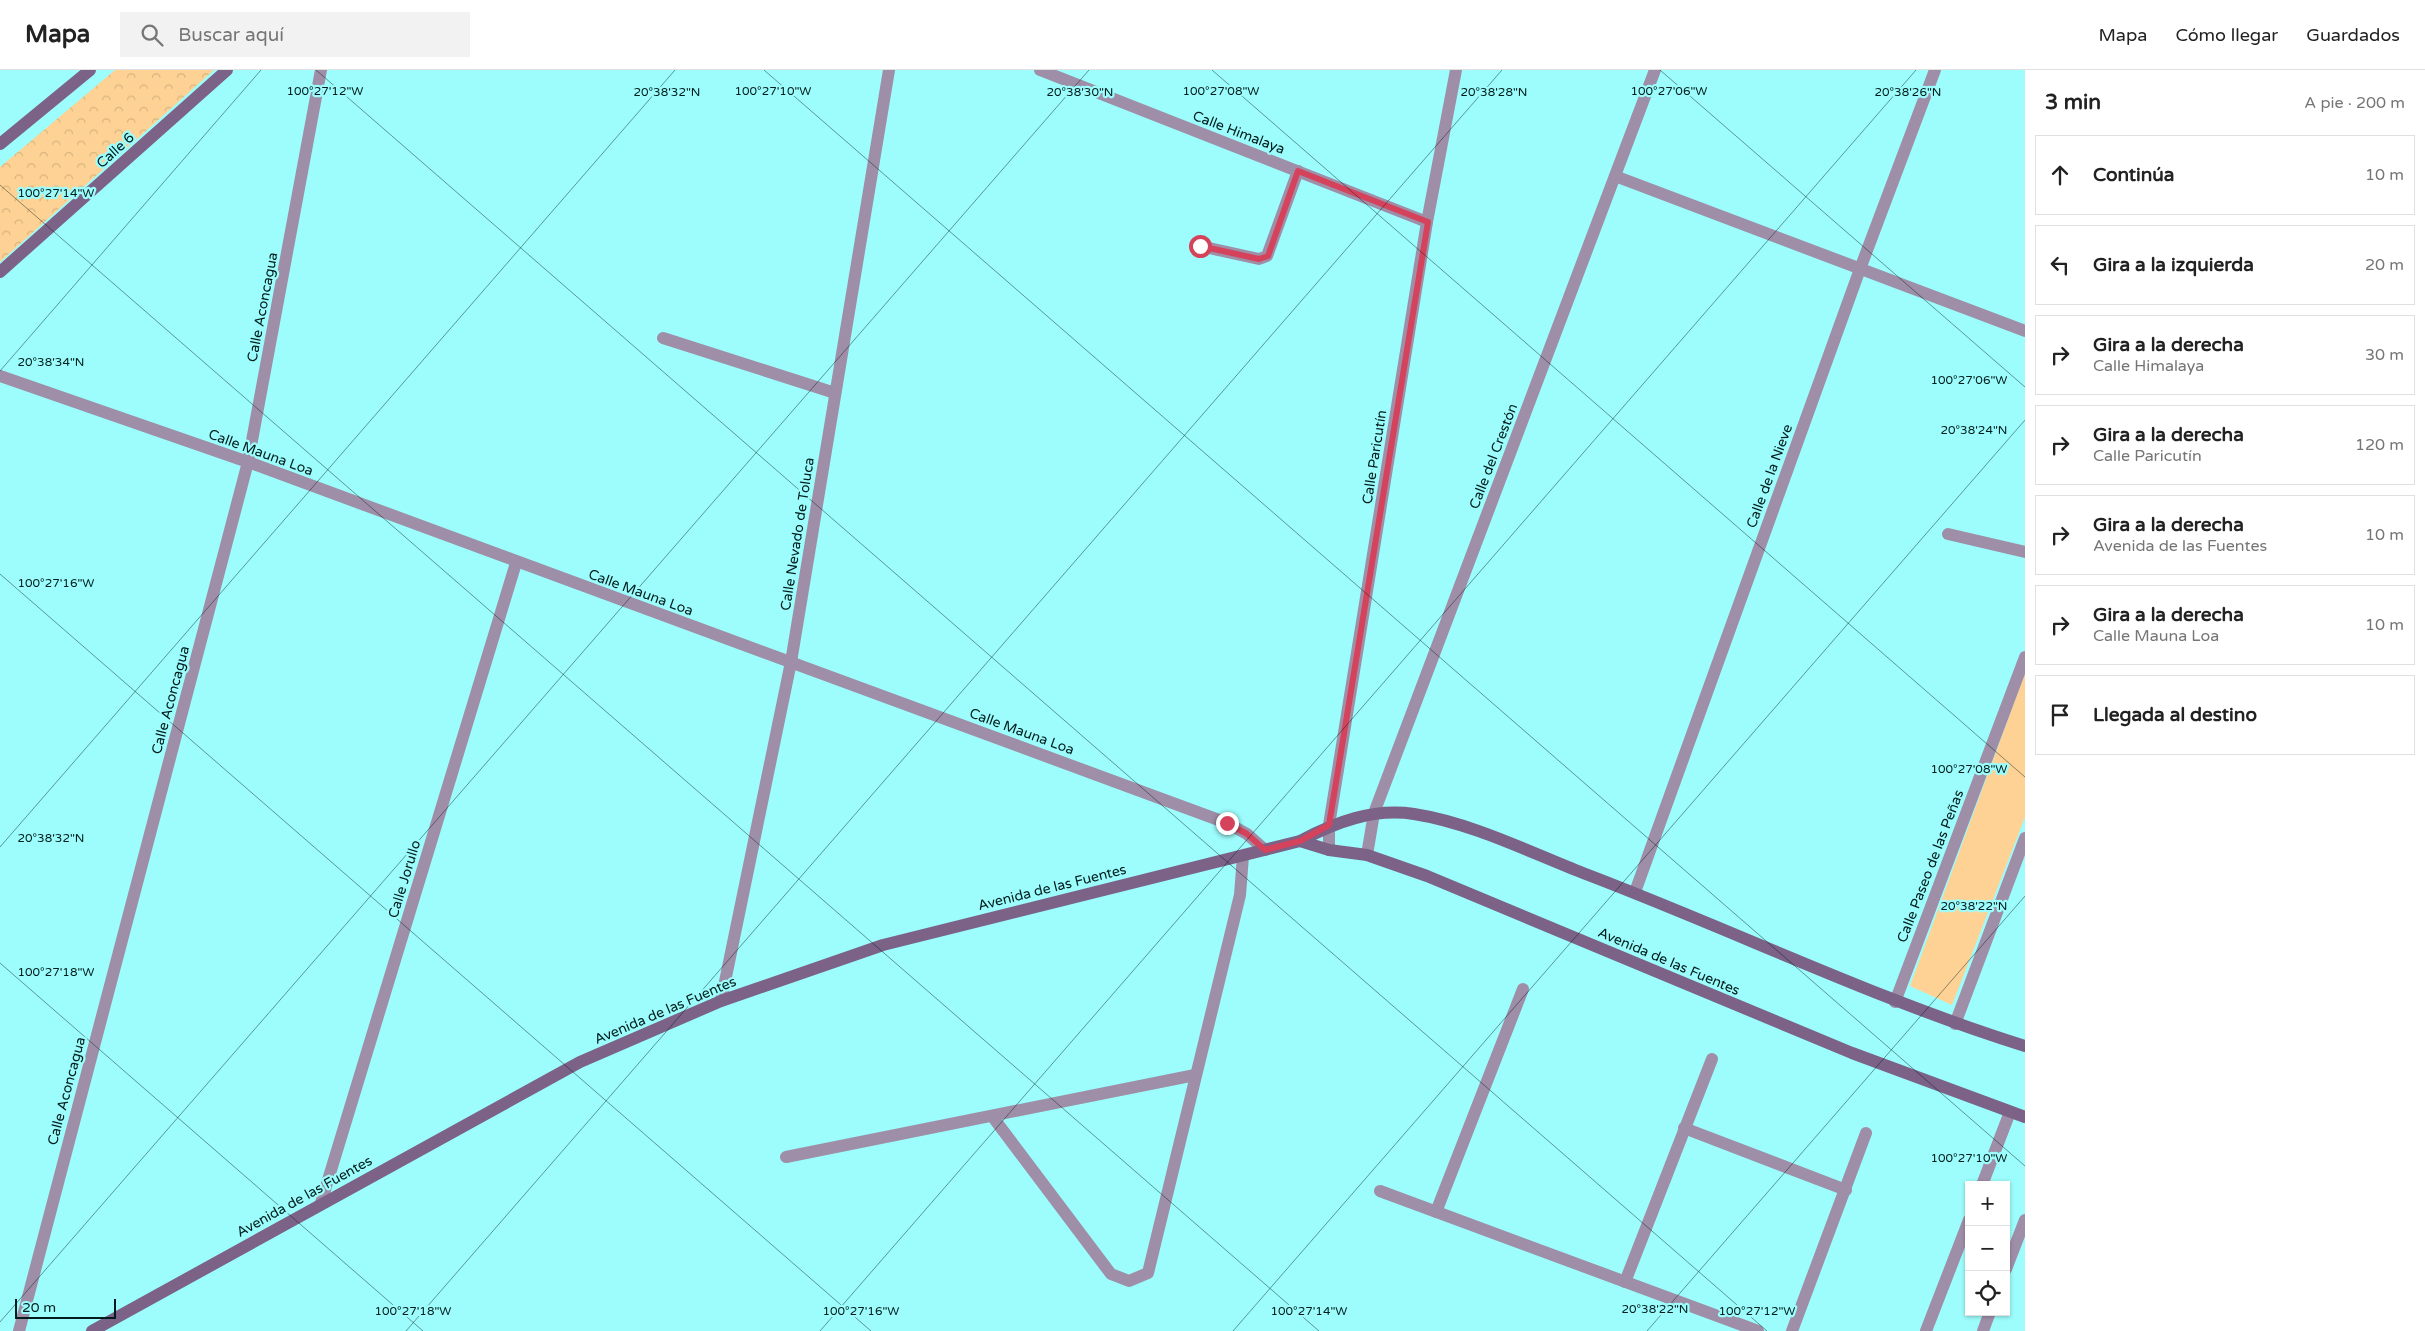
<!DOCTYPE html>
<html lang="es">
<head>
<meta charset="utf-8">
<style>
	body { margin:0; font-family:"Varela Round",sans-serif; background:#f2f2f2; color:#222 }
	.controls { position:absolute; right:15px; bottom:15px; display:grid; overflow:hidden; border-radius:0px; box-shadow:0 1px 4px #0004 }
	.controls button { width:45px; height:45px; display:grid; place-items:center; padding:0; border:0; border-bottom:1px solid #e0e0e0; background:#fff; color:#222; font:25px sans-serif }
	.scale { position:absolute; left:15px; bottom:12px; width:101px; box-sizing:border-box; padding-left:5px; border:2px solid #001c1c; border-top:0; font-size:14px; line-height:18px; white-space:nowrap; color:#001c1c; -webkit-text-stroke:4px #9cfdfc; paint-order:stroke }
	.stop { position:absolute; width:15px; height:15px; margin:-11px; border:4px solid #d4435b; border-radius:50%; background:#fff }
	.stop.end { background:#d4435b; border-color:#fff; box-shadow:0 1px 5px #0008 }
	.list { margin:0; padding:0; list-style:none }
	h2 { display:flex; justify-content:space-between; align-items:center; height:65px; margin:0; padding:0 20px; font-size:21px }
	h2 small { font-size:16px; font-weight:400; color:#767676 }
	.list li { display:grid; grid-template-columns:32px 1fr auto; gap:15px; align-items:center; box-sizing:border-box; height:80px; margin:0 10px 10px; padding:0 10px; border:1px solid #e0e0e0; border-radius:0px }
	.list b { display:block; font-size:19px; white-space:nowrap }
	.list p { margin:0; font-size:16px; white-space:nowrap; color:#767676 }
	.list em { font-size:16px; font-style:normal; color:#767676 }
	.icon { flex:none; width:28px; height:28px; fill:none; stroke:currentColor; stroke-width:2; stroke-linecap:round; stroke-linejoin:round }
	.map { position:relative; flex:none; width:2025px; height:1261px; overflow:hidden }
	header { display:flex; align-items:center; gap:30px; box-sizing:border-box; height:70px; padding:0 25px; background:#fff; border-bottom:1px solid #e0e0e0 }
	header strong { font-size:24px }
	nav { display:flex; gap:28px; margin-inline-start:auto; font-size:18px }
	.search { width:350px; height:45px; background:#f2f2f2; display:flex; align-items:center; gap:12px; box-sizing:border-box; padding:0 18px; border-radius:0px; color:#767676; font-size:19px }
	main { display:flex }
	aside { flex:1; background:#fff }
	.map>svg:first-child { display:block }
	.park { fill:url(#park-crowns) }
	.garden { fill:#fed294 }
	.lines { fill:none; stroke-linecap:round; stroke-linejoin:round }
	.service { stroke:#9f8ea7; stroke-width:12 }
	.minor { stroke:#9f8ea7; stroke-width:12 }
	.secondary { stroke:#7b6286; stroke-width:12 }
	.route { stroke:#d4435b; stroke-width:6 }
	.ticks { fill:none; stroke:#001c1c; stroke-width:1; stroke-opacity:0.45 }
	.labels { text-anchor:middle; stroke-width:4.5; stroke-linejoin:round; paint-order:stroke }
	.street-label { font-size:14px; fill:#001c1c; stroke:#9cfdfc }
	.ticks-label { font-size:12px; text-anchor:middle; fill:#001c1c; stroke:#9cfdfc; stroke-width:4.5; stroke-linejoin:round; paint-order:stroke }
</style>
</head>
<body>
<header>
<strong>Mapa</strong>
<div class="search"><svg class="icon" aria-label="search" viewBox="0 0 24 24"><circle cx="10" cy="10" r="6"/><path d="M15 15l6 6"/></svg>Buscar aquí</div>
<nav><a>Mapa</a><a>Cómo llegar</a><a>Guardados</a></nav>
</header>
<main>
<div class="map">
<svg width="2025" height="1261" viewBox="0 0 2025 1261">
	<defs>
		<pattern id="park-crowns" width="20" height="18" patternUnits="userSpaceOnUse" patternTransform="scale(1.25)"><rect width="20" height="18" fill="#fed294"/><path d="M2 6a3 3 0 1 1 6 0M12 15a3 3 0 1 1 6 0" fill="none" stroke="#d8b47f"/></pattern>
	</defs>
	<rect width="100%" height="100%" fill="#9cfdfc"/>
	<!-- park -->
	<polygon class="park" points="115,0 214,0 0,192 0,97"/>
	<!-- garden -->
	<polygon class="garden" points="2025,603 2025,747 1952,935 1910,916"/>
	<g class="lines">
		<!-- service -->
		<g class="service">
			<polyline points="1200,176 1259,189 1267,186 1298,101"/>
			<polyline points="992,1046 1111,1204 1129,1211 1148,1203 1240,825 1243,786"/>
			<polyline points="786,1087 1195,1005"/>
		</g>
		<!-- minor -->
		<g class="minor">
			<polyline points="1040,0 1427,152"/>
			<polyline points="1615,106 2025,261"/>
			<polyline points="663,268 835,323"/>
			<polyline points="0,306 248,392 1227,753 1247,764 1265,780"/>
			<polyline points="1948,464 2025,482"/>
			<polyline points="1329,780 1329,755 1427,152 1456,0"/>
			<polyline points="1367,785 1374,743 1655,0"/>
			<polyline points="1635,822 1860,199 1935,0"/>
			<polyline points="721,931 791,592 889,0"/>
			<polyline points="1895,932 2025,587"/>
			<polyline points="1955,954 2025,768"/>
			<polyline points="1684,1058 1846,1120"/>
			<polyline points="1982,1115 2010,1042"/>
			<polyline points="1380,1121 1758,1261"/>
			<polyline points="321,1133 516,493"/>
			<polyline points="1436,1142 1523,919"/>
			<polyline points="2006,1199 2025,1150"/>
			<polyline points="1625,1212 1712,989"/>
			<polyline points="19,1261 248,392 321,0"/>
			<polyline points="1792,1261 1866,1063"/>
			<polyline points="1926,1261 1969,1150"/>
			<polyline points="1983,1261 1990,1242"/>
		</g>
		<!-- secondary -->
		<g class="secondary">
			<polyline points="0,74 90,0"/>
			<polyline points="0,202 227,0"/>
			<polyline points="1300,771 1329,780 1367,785 1427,806 1852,983 2025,1047"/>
			<path d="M92 1261 580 992 721 931 883 875 1300 771C1336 752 1373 738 1414 744 1472 753 1529 782 1583 803 1731 859 1874 929 2025 976"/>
		</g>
	</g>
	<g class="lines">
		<!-- route -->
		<polyline class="route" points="1200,176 1259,189 1268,186 1298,101 1428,152 1329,755 1300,771 1265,780 1247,764 1227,753"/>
	</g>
	<!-- ticks -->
	<path class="ticks" d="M316 0 1767 1261M764 0 2025 1096M1212 0 2025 707M1660 0 2025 317M0 115 1319 1261M0 301 261 0M0 504 871 1261M0 777 675 0M0 893 423 1261M0 1252 1089 0M406 1261 1502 0M820 1261 1916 0M1233 1261 2025 350M1647 1261 2025 826"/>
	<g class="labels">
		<!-- street labels -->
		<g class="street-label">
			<text transform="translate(1239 62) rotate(21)" y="5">Calle Himalaya</text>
			<text transform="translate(115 80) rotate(-42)" y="5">Calle 6</text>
			<text transform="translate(262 237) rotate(-79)" y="5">Calle Aconcagua</text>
			<text transform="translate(261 382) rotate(20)" y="5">Calle Mauna Loa</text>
			<text transform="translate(1493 386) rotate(-69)" y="5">Calle del Crestón</text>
			<text transform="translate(1374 387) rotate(-81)" y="5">Calle Paricutín</text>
			<text transform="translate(1769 406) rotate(-70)" y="5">Calle de la Nieve</text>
			<text transform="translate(797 464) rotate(-81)" y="5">Calle Nevado de Toluca</text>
			<text transform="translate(641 522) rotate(20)" y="5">Calle Mauna Loa</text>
			<text transform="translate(170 630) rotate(-75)" y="5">Calle Aconcagua</text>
			<text transform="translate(1022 661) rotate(20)" y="5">Calle Mauna Loa</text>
			<text transform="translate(1930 796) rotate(-69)" y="5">Calle Paseo de las Peñas</text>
			<text transform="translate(404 809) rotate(-73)" y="5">Calle Jorullo</text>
			<text transform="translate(1052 817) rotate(-14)" y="5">Avenida de las Fuentes</text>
			<text transform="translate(1669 891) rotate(23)" y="5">Avenida de las Fuentes</text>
			<text transform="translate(665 940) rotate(-23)" y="5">Avenida de las Fuentes</text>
			<text transform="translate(66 1021) rotate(-75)" y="5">Calle Aconcagua</text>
			<text transform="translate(304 1126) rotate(-29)" y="5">Avenida de las Fuentes</text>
		</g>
	</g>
	<g class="ticks-label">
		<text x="325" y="25">100°27'12"W</text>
		<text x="773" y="25">100°27'10"W</text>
		<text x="1221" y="25">100°27'08"W</text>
		<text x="1669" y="25">100°27'06"W</text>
		<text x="667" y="26">20°38'32"N</text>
		<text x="1080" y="26">20°38'30"N</text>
		<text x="1494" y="26">20°38'28"N</text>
		<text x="1908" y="26">20°38'26"N</text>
		<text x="56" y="127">100°27'14"W</text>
		<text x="51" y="296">20°38'34"N</text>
		<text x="1969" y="314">100°27'06"W</text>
		<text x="1974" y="364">20°38'24"N</text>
		<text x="56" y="517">100°27'16"W</text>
		<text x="1969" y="703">100°27'08"W</text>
		<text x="51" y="772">20°38'32"N</text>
		<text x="1974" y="840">20°38'22"N</text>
		<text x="56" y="906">100°27'18"W</text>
		<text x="1969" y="1092">100°27'10"W</text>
		<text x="1655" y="1243">20°38'22"N</text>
		<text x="413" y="1245">100°27'18"W</text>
		<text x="861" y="1245">100°27'16"W</text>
		<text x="1309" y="1245">100°27'14"W</text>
		<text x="1757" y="1245">100°27'12"W</text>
	</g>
</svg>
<div class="controls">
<button>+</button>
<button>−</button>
<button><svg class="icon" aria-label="locate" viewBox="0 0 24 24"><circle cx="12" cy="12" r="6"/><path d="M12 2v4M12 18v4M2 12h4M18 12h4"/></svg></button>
</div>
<div class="scale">20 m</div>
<div class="stop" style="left:1200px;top:176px"></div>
<div class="stop end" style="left:1227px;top:753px"></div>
</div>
<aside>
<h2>3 min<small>A pie · 200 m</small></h2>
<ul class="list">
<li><svg class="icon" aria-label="ahead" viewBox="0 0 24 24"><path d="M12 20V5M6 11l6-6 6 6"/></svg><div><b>Continúa</b></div><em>10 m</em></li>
<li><svg class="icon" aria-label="left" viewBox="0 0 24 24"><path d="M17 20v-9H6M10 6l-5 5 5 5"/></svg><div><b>Gira a la izquierda</b></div><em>20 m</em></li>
<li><svg class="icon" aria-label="right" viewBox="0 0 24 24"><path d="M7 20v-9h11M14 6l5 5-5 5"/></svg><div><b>Gira a la derecha</b><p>Calle Himalaya</p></div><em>30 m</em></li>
<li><svg class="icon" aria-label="right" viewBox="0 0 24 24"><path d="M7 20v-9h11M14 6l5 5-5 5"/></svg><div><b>Gira a la derecha</b><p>Calle Paricutín</p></div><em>120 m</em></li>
<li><svg class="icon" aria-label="right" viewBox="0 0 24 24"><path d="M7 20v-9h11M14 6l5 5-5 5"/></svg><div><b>Gira a la derecha</b><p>Avenida de las Fuentes</p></div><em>10 m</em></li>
<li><svg class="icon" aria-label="right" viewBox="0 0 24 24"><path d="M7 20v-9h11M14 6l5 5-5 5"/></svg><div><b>Gira a la derecha</b><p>Calle Mauna Loa</p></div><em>10 m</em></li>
<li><svg class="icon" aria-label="arrive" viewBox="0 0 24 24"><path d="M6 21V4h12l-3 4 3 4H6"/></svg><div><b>Llegada al destino</b></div></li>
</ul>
</aside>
</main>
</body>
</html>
